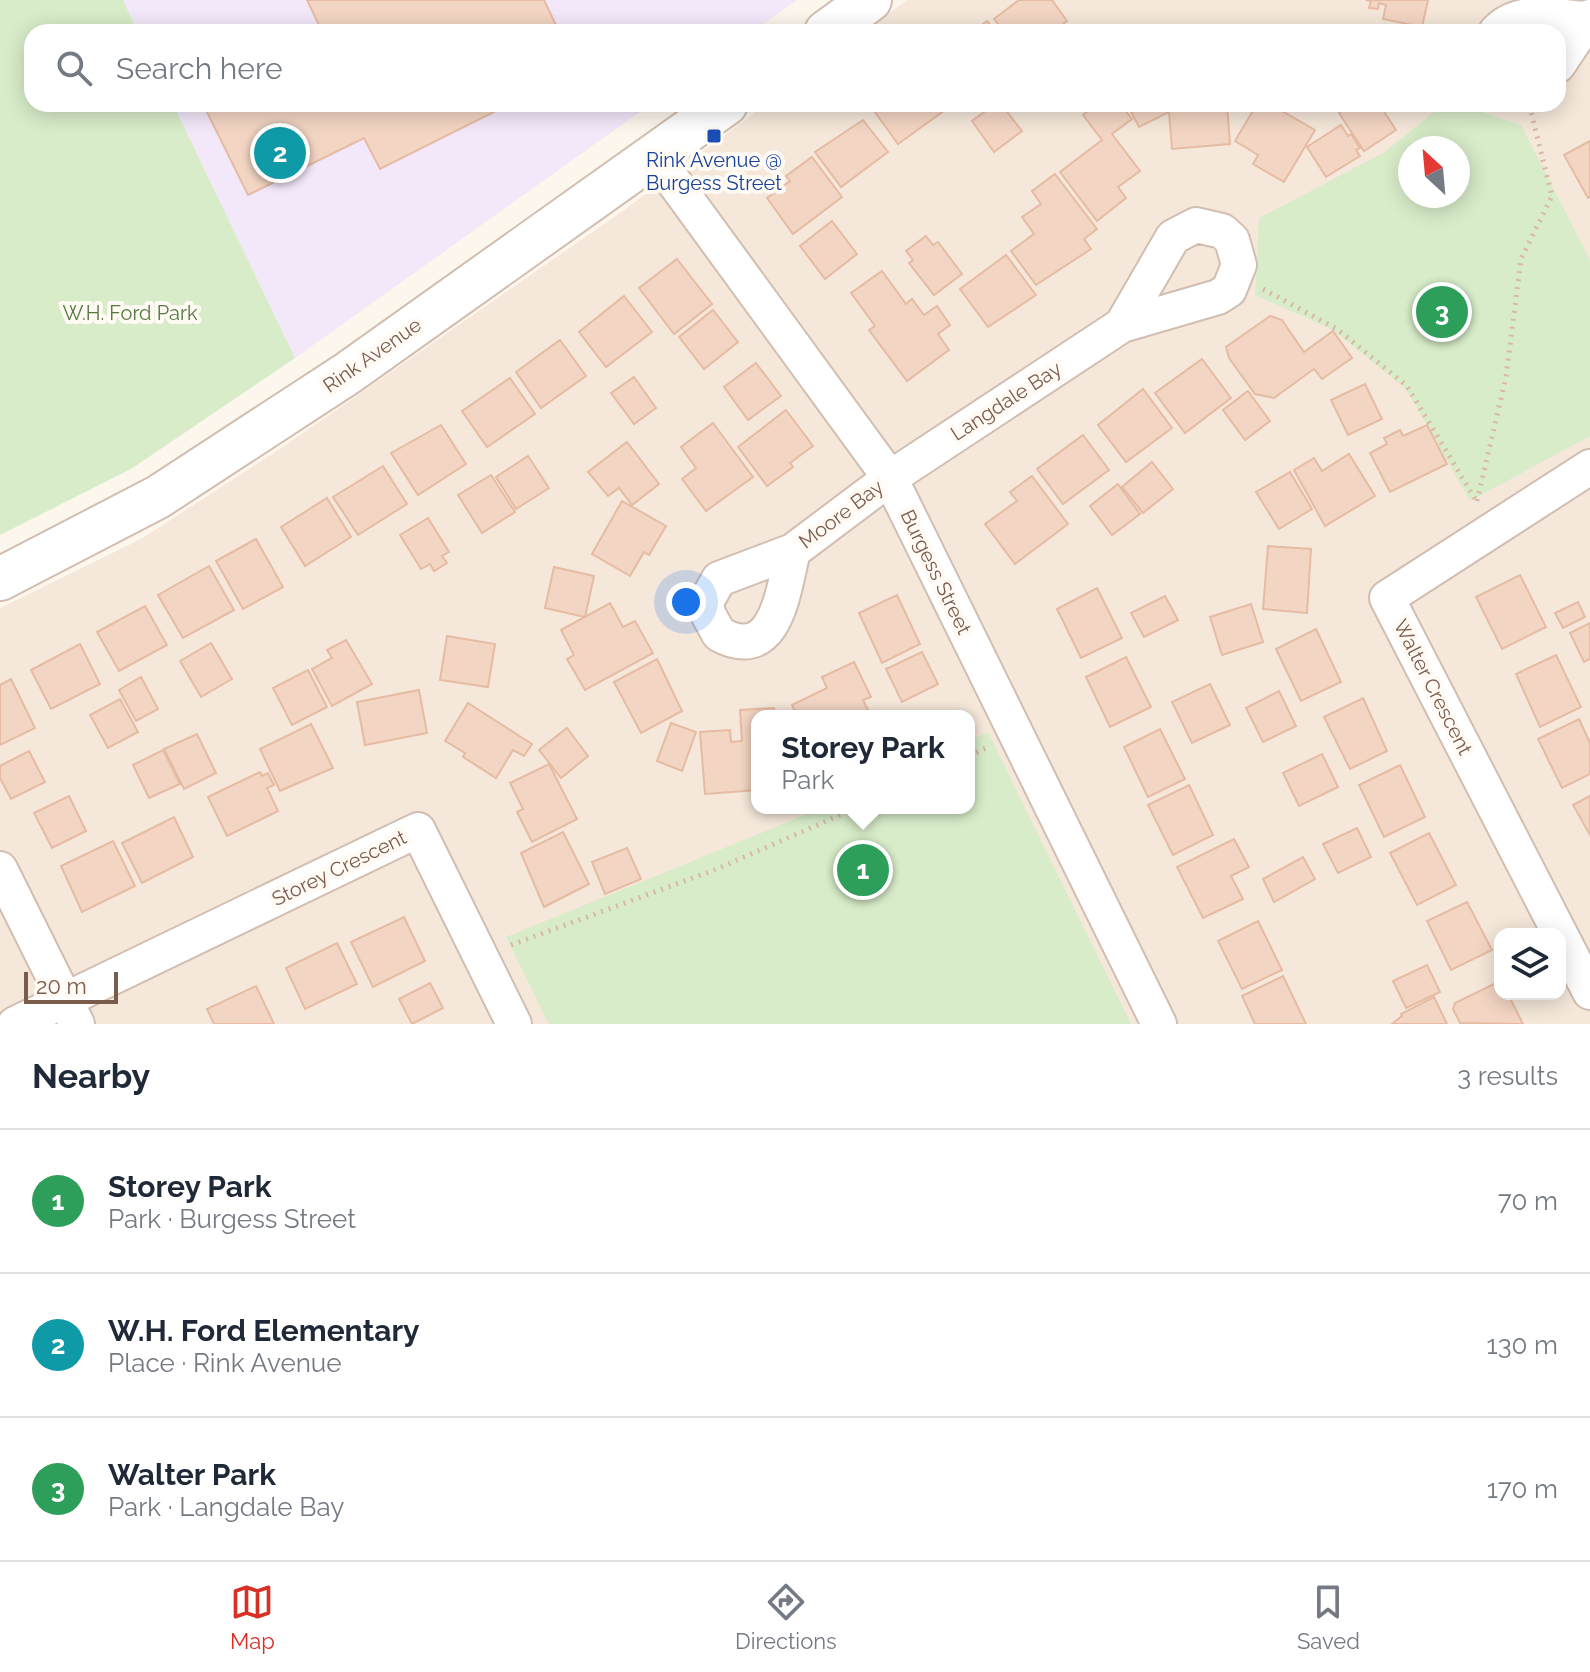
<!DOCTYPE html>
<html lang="en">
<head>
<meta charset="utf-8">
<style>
	body { margin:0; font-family:Raleway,sans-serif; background:#f6f6f7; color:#1f2937 }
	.controls { position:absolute; right:24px; bottom:24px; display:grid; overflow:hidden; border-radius:16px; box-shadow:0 4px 20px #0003 }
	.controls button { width:72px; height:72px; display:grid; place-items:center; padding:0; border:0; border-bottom:2px solid #e0e1e3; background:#fff; color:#1f2937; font:40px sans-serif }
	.compass { position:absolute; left:1398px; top:136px; width:72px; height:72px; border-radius:50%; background:#fff; box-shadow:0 4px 20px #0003; rotate:334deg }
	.scale { position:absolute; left:24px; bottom:20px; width:94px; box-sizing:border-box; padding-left:8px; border:4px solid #7a5c4d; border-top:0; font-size:22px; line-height:28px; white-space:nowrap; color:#7a5c4d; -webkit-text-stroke:6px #fffaf3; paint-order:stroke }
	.you { position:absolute; left:686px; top:602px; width:28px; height:28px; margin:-20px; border:6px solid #fff; border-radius:50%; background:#1a73e8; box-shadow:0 0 0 12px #1a73e833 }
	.badge { display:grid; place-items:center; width:52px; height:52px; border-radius:50%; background:#d93025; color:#fff; font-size:26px; font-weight:700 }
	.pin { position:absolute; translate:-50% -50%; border:4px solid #fff; box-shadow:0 2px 8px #0006 }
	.popup { position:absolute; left:751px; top:710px; width:224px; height:104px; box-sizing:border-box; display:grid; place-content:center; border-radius:16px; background:#fff; filter:drop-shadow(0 2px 6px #0005); font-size:26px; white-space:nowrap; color:#747a83 }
	.popup b { font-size:30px; color:#1f2937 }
	.popup::after { content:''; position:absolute; left:50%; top:100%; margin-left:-16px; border:16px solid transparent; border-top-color:#fff }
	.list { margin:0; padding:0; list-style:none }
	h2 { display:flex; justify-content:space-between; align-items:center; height:104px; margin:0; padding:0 32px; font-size:34px }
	h2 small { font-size:26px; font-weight:400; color:#747a83 }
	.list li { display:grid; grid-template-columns:52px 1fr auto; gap:24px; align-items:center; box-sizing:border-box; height:144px; padding:0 32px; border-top:2px solid #e0e1e3 }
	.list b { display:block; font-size:30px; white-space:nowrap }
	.list p { margin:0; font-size:26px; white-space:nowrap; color:#747a83 }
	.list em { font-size:26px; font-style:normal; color:#747a83 }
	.icon { flex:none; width:44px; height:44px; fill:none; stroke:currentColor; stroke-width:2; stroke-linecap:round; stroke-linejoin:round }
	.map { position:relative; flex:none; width:1590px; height:1024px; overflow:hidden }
	.search { position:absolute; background:#fff; box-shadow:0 4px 20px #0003; left:24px; right:24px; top:24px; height:88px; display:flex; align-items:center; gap:20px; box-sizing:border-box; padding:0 28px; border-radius:24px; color:#747a83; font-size:30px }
	.sheet { height:536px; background:#fff }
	nav { display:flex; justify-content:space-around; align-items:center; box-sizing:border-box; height:112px; border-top:2px solid #e0e1e3; background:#fff; font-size:22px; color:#747a83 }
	nav a { display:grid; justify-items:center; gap:4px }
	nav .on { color:#d93025 }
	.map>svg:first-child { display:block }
	.residential { fill:#f5e8da; fill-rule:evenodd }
	.education { fill:#f3e8fa }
	.green { fill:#d8ecc9; fill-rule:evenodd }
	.building { fill:#f3d5c3; stroke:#e6bba3; stroke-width:2 }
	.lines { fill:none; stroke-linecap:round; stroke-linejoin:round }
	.minor-casing { stroke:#d1beb0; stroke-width:38 }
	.tertiary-casing { stroke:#d1beb0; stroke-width:46 }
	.path { stroke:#d9b8a5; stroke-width:5; stroke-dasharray:2 6; stroke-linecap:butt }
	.minor { stroke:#fff; stroke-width:34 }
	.tertiary { stroke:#fff; stroke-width:42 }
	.transit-dot { fill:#1a4fb4; stroke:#fffaf3; stroke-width:3 }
	.labels { text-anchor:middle; stroke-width:8; stroke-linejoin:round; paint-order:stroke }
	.transit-label { font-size:20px; fill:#164399; stroke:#fffaf3 }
	.park-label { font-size:20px; fill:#537a41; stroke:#fffaf3 }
	.street-label { font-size:20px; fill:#7a5c4d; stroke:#fffaf3 }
</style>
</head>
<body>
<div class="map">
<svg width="1590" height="1024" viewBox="0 0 1590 1024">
	<rect width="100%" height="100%" fill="#fdf6ec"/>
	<!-- residential -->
	<path class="residential" d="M907 0H1590V1024H0V608L141 539 280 449 627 208 766 104H1558V32H863ZM1410 148H1458V196H1410ZM757 716H969V808H757ZM1500 934H1560V994H1500Z"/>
	<!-- education -->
	<g class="education">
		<polygon points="123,0 797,0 752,32 138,32"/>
		<polygon points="173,104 651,104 295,358"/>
	</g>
	<!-- green -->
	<g class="green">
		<polygon points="0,0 123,0 138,32 32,32 32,104 173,104 295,358 131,469 0,535"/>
		<path d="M1444 104H1478L1485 113 1521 125 1590 260V436L1470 501 1406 389 1333 330 1255 295 1259 218 1383 153ZM1410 148H1458V196H1410Z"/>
		<polygon points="988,732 1131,1024 549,1024 506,937 822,808 969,808 969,741"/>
	</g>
	<!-- building -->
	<g class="building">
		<polygon points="307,0 544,0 557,27 547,32 304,32 319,25"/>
		<polygon points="1052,0 1067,21 1052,32 1004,32 994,19 1019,0"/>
		<polygon points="1366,0 1428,0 1422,27 1383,19 1386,5 1379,3 1378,9 1369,8 1371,1"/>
		<polygon points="987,21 996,32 972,32"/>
		<polygon points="203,104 510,104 380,169 364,138 248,195"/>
		<polygon points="877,104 941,104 945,110 898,144 872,108"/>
		<polygon points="995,104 1001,104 1022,131 994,152 972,121"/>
		<polygon points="1097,104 1120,104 1132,119 1112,134 1140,171 1118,187 1126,198 1097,221 1060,172 1102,140 1083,115"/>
		<polygon points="1127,104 1167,104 1168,107 1168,104 1227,104 1230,144 1172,149 1169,112 1139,127"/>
		<polygon points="1257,104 1270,104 1315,130 1284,182 1253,164 1258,155 1235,141"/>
		<polygon points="1354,104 1379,104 1396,130 1364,151 1339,113"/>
		<polygon points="863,120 888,152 841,187 815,152"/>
		<polygon points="1341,125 1348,136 1351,134 1360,148 1356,150 1360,156 1326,177 1307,147"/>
		<polygon points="1590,141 1590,197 1588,198 1564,155"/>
		<polygon points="812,157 842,197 793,234 767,198 790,181 786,176"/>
		<polygon points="1055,174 1097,229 1084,239 1091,249 1036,285 1011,251 1034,234 1022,217 1041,204 1032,191"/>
		<polygon points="832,221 857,254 825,279 800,246"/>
		<polygon points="926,236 933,245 938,242 962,274 934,295 909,263 913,260 906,251"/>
		<polygon points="1006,255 1036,295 988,327 960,289"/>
		<polygon points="677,259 712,304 674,334 639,288"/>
		<polygon points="882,271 906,304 912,299 924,315 937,306 950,325 938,334 949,350 907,381 869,330 875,326 851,293"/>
		<polygon points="624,296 652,332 606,367 579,332"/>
		<polygon points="713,310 738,342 704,369 679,337"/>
		<polygon points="1270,316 1282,320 1304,352 1333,331 1352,358 1322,379 1314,369 1274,398 1255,394 1229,358 1226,347"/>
		<polygon points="560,340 586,376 541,408 516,372"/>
		<polygon points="1202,359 1231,398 1185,433 1155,393"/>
		<polygon points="756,363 781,396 748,420 724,387"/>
		<polygon points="634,377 656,408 634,424 611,393"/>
		<polygon points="510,378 535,414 487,447 462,411"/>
		<polygon points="1365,384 1382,419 1348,435 1331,400"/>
		<polygon points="1143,389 1172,428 1126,462 1098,425"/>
		<polygon points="1248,391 1270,421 1245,440 1223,410"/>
		<polygon points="786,410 813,446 790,463 793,467 767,486 738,447"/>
		<polygon points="713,423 753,477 706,511 682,479 696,468 681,447"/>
		<polygon points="441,425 466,464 418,495 391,453"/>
		<polygon points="1427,425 1447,464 1390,492 1370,453 1387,444 1384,438 1400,430 1403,436"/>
		<polygon points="1083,435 1109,470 1063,504 1037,469"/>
		<polygon points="627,442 659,484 632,505 619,488 608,496 588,472"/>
		<polygon points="1349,454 1375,496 1325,526 1294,470 1314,458 1322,471"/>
		<polygon points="528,456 549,488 516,509 496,477"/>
		<polygon points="1152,462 1173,489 1143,513 1122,487"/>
		<polygon points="383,466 407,504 358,535 333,497"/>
		<polygon points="1290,472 1312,509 1279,529 1256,492"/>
		<polygon points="491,475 515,512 482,533 458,495"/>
		<polygon points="1032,476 1068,524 1015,564 985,524 1017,501 1010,492"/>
		<polygon points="1118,484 1140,514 1112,535 1090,506"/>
		<polygon points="327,498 351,537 305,566 281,527"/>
		<polygon points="622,501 666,526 649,555 644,552 630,576 592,554"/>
		<polygon points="428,518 449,552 442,556 447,563 434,571 430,564 421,569 400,535"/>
		<polygon points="256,539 283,587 243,609 216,561"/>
		<polygon points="1268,546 1311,549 1307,613 1263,609"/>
		<polygon points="209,566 234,610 183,638 158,595"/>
		<polygon points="554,567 594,576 585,617 545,608"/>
		<polygon points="1520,575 1546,627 1502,649 1476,597"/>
		<polygon points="1097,588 1122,638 1081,658 1057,609"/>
		<polygon points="897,595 920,644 882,663 859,613"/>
		<polygon points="1165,596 1178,620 1144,637 1131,613"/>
		<polygon points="1578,602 1585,617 1563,628 1555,613"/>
		<polygon points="610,603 623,627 635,621 653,653 585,690 567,659 574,655 561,630"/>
		<polygon points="1251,604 1263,642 1222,655 1210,617"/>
		<polygon points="145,606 167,645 119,671 97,632"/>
		<polygon points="1590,623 1590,659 1584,662 1570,633"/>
		<polygon points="1316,629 1341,682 1301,701 1276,649"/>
		<polygon points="447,636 495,644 488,687 440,680"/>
		<polygon points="346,640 372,684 332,706 312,669 332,658 327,650"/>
		<polygon points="211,643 232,679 201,697 180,661"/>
		<polygon points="80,644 100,684 51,709 31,670"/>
		<polygon points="922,652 938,684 902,702 886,669"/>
		<polygon points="1556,655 1581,707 1540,727 1516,674"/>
		<polygon points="1126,657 1151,707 1110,727 1086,677"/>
		<polygon points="657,659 682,711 641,733 614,682"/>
		<polygon points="854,662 871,697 863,700 871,716 797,716 792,705 827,688 822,677"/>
		<polygon points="308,670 327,707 292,725 273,688"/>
		<polygon points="141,677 158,709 136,721 119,690"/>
		<polygon points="11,679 35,728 0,745 0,685"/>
		<polygon points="1210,684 1230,725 1192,743 1172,702"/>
		<polygon points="419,690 427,733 365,745 357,702"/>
		<polygon points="1279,691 1296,726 1263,742 1246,708"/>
		<polygon points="1363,698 1387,751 1350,769 1324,717"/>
		<polygon points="120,699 138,732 108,748 90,715"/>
		<polygon points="468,703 532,744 524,756 513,750 496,778 463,757 465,753 445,741"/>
		<polygon points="774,708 775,716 757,716 757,790 705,794 700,732 730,730 731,742 742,741 740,710"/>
		<polygon points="1579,719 1590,743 1590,774 1562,788 1538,739"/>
		<polygon points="671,723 696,732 682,771 657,761"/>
		<polygon points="311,724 333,768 280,791 260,749"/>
		<polygon points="567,728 588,756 561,778 539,750"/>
		<polygon points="1160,729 1185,779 1148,797 1124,747"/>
		<polygon points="197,734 216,773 184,789 164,749"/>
		<polygon points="163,750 180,784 149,798 133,765"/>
		<polygon points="29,751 45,782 11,799 0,778 0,766"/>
		<polygon points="1322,754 1338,787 1299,806 1283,773"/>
		<polygon points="549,764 577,819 532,842 517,812 523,809 510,783"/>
		<polygon points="1400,765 1425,817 1384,837 1359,785"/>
		<polygon points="260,772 262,776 268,773 274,785 267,788 278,811 227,836 208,797"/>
		<polygon points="1189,785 1213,835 1173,855 1148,805"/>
		<polygon points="69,796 86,831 52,848 34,813"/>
		<polygon points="1590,796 1590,835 1573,805"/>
		<polygon points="174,817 193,857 142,883 122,843"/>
		<polygon points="1357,828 1371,857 1338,873 1323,844"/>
		<polygon points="563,832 589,884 544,907 521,853"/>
		<polygon points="1429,833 1456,885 1417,905 1390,853"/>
		<polygon points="1234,839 1249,867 1231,876 1243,899 1203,918 1177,867"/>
		<polygon points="113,841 135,886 82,912 61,866"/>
		<polygon points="627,848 641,879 605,894 592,862"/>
		<polygon points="1303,857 1315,879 1274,902 1263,879"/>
		<polygon points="1467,902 1492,950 1451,970 1427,921"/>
		<polygon points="404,917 425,961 373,987 351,942"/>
		<polygon points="1258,921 1282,970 1242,989 1218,941"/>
		<polygon points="337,943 357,984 305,1009 286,968"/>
		<polygon points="1427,965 1440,992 1406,1008 1393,981"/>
		<polygon points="1283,976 1306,1024 1255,1024 1242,996"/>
		<polygon points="1500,981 1500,994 1508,994 1523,1024 1460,1023 1453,1009 1455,1003"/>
		<polygon points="430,983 443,1008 412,1024 399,999"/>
		<polygon points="256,986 274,1024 214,1024 207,1009"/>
		<polygon points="1434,997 1447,1024 1392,1024 1402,1016 1401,1014"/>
	</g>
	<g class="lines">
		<defs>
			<g id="minor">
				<path d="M1496 32C1519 7 1555 17 1586 19"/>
				<polyline points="1558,65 1590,17"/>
				<polyline points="655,156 890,478 1159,1024"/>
				<polyline points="1590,467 1387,598 1590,992"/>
				<path d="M793 551C783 589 777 666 719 634L707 612V600L719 579 793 551 890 478 1122 325 1218 297 1229 290 1239 265 1232 240 1222 231 1196 225 1173 237 1122 325"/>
				<polyline points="0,869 77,1024"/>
				<polyline points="15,1024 418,830 514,1024"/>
			</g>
			<g id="tertiary">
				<polyline points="826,32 870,0"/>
				<polyline points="0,579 158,497 348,373 726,104"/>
			</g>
		</defs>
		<!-- minor casing -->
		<use href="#minor" class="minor-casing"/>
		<!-- tertiary casing -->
		<use href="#tertiary" class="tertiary-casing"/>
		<!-- path -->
		<g class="path">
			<polyline points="1263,289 1337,329 1407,386 1477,502"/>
			<polyline points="1477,501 1506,377 1521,259 1552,196 1529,104"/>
			<polyline points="969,756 990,746"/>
			<polyline points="511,945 717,869 856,808"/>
		</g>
		<!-- minor -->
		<use href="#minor" class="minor"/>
		<!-- tertiary -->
		<use href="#tertiary" class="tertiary"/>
	</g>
	<!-- markers -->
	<rect class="transit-dot" x="706" y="128" width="16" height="16" rx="4"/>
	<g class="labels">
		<!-- transit labels -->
		<g class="transit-label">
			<text x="714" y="167">Rink Avenue @<tspan x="714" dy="23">Burgess Street</tspan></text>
		</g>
		<!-- park labels -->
		<g class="park-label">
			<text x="130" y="320">W.H. Ford Park</text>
		</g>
		<!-- street labels -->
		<g class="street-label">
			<text transform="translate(372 355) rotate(-35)" y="7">Rink Avenue</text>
			<text transform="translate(1006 401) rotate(-33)" y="7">Langdale Bay</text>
			<text transform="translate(841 514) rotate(-37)" y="7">Moore Bay</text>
			<text transform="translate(936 572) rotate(64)" y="7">Burgess Street</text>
			<text transform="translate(1433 687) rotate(63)" y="7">Walter Crescent</text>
			<text transform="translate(339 868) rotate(-26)" y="7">Storey Crescent</text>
		</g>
	</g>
</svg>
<div class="controls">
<button><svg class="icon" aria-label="layers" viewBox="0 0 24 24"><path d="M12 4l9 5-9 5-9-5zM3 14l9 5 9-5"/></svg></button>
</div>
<svg class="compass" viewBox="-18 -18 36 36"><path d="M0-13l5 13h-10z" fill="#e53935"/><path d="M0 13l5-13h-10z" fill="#747a83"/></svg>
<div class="scale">20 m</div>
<div class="you"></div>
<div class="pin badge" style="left:863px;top:870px;background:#2e9e5b">1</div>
<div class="popup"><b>Storey Park</b>Park</div>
<div class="pin badge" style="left:280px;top:153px;background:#0f9aa8">2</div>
<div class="pin badge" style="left:1442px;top:312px;background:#2e9e5b">3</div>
<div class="search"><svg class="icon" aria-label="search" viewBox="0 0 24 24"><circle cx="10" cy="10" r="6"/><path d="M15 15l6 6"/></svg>Search here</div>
</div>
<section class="sheet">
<h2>Nearby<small>3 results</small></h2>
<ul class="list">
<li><span class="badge" style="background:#2e9e5b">1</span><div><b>Storey Park</b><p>Park · Burgess Street</p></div><em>70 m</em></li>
<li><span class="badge" style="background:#0f9aa8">2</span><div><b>W.H. Ford Elementary</b><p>Place · Rink Avenue</p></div><em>130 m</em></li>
<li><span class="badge" style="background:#2e9e5b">3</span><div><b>Walter Park</b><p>Park · Langdale Bay</p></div><em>170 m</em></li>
</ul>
</section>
<nav>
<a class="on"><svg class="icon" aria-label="map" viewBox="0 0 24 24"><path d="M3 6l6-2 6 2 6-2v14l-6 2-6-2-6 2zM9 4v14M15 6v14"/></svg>Map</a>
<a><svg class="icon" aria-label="directions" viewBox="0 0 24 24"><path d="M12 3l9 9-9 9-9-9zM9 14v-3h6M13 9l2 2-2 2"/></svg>Directions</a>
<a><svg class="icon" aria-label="saved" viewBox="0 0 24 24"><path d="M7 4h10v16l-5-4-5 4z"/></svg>Saved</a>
</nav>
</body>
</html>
